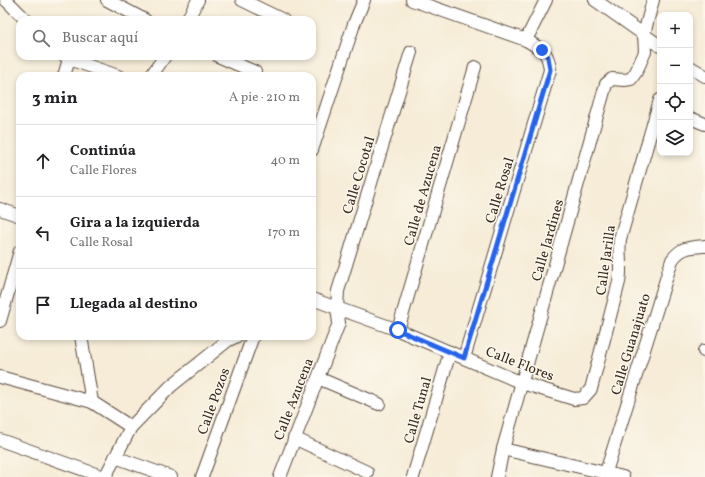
<!DOCTYPE html>
<html lang="es">
<head>
<meta charset="utf-8">
<style>
	body { margin:0; font-family:Vollkorn,serif; background:#f2f2f2; color:#202124 }
	.controls { position:absolute; right:12px; top:12px; display:grid; overflow:hidden; border-radius:8px; box-shadow:0 2px 6px #0003 }
	.controls button { width:36px; height:36px; display:grid; place-items:center; padding:0; border:0; border-bottom:1px solid #e0e0e0; background:#fff; color:#202124; font:20px sans-serif }
	.stop { position:absolute; width:12px; height:12px; margin:-9px; border:3px solid #2563eb; border-radius:50%; background:#fff }
	.stop.end { background:#2563eb; border-color:#fff; box-shadow:0 1px 4px #0008 }
	.list { margin:0; padding:0; list-style:none }
	h2 { display:flex; justify-content:space-between; align-items:center; height:52px; margin:0; padding:0 16px; font-size:17px }
	h2 small { font-size:13px; font-weight:400; color:#757577 }
	.list li { display:grid; grid-template-columns:26px 1fr auto; gap:12px; align-items:center; box-sizing:border-box; height:72px; padding:0 16px; border-top:1px solid #e0e0e0 }
	.list b { display:block; font-size:15px; white-space:nowrap }
	.list p { margin:0; font-size:13px; white-space:nowrap; color:#757577 }
	.list em { font-size:13px; font-style:normal; color:#757577 }
	.icon { flex:none; width:22px; height:22px; fill:none; stroke:currentColor; stroke-width:2; stroke-linecap:round; stroke-linejoin:round }
	.map { position:relative; flex:none; width:705px; height:477px; overflow:hidden }
	.search { position:absolute; background:#fff; box-shadow:0 2px 6px #0003; left:16px; top:16px; width:300px; height:44px; display:flex; align-items:center; gap:10px; box-sizing:border-box; padding:0 14px; border-radius:12px; color:#757577; font-size:15px }
	.panel { position:absolute; background:#fff; box-shadow:0 2px 6px #0003; left:16px; top:72px; width:300px; height:268px; border-radius:12px }
	.map>svg:first-child { display:block }
	.lines { fill:none; stroke-linecap:round; stroke-linejoin:round }
	.minor-casing { stroke:#57473a; stroke-width:14 }
	.minor { stroke:#fff; stroke-width:12 }
	.route { stroke:#2563eb; stroke-width:5 }
	.labels { text-anchor:middle; stroke-width:3; stroke-linejoin:round; paint-order:stroke }
	.street-label { font-size:14px; fill:#3b2a1e; stroke:#fbf7ec }
</style>
</head>
<body>
<div class="map">
<svg width="705" height="477" viewBox="0 0 705 477">
	<rect width="100%" height="100%" fill="#fbf7ec"/>
	<filter id="ink" filterUnits="userSpaceOnUse"><feTurbulence type="fractalNoise" baseFrequency=".025" numOctaves="2"/><feDisplacementMap in="SourceGraphic" scale="8" xChannelSelector="R" yChannelSelector="G"/><feConvolveMatrix kernelMatrix="1 2 1 2 8 2 1 2 1" color-interpolation-filters="sRGB"/></filter>
	<filter id="wash" filterUnits="userSpaceOnUse"><feTurbulence type="fractalNoise" baseFrequency=".012" numOctaves="4" result="noise"/><feDisplacementMap in="SourceGraphic" scale="16" xChannelSelector="R" yChannelSelector="G"/><feGaussianBlur stdDeviation="0.9" result="paint"/><feColorMatrix in="noise" values="0 0 0 0 0 0 0 0 0 0 0 0 0 0 0 0 0 1.4 0 .05"/><feComposite in="paint" operator="in"/></filter>
	<g filter="url(#wash)">
		<rect width="100%" height="100%" fill="#f6ecd7"/>
	</g>
	<g filter="url(#ink)">
		<g class="lines">
			<defs>
				<g id="minor">
					<polyline points="6,0 26,20"/>
					<polyline points="107,0 145,20"/>
					<polyline points="242,0 283,20"/>
					<path d="M412 0 526 40C542 50 548 50 550 70L464 358"/>
					<polyline points="595,0 660,46"/>
					<polyline points="187,20 198,0"/>
					<polyline points="526,40 546,0"/>
					<polyline points="65,56 69,59 118,76"/>
					<polyline points="218,56 255,72"/>
					<polyline points="690,67 705,76"/>
					<polyline points="64,76 69,59"/>
					<polyline points="151,76 165,56"/>
					<polyline points="690,118 705,124"/>
					<polyline points="312,150 354,24 364,0"/>
					<polyline points="0,209 20,216"/>
					<path d="M312 299 398 330 522 383 574 399 583 398 591 389 619 282C622 267 618 253 620 239L660 100"/>
					<polyline points="0,321 20,251"/>
					<polyline points="398,330 475,67"/>
					<polyline points="81,336 92,402"/>
					<polyline points="704,351 705,351"/>
					<polyline points="0,377 92,402 131,427"/>
					<polyline points="318,378 379,404"/>
					<polyline points="294,438 367,472"/>
					<polyline points="0,440 104,477"/>
					<polyline points="503,449 623,477"/>
					<polyline points="115,457 171,477"/>
					<path d="M606 472 672 260C681 247 690 247 705 246"/>
					<polyline points="105,477 131,427 171,386 227,341 237,336"/>
					<polyline points="202,477 253,336"/>
					<polyline points="280,477 339,323 337,308 338,291 411,52"/>
					<polyline points="413,477 450,352"/>
					<polyline points="497,477 503,449 606,84 612,79 624,80 631,79 636,72 645,52 644,34 653,0"/>
				</g>
			</defs>
			<!-- minor casing -->
			<use href="#minor" class="minor-casing"/>
			<!-- minor -->
			<use href="#minor" class="minor"/>
		</g>
	</g>
	<g class="lines" filter="url(#ink)">
		<!-- route -->
		<polyline class="route" points="398,330 464,358 550,70 548,57 542,50"/>
	</g>
	<g class="labels">
		<!-- street labels -->
		<g class="street-label">
			<text transform="translate(358 175) rotate(-73)" y="5">Calle Cocotal</text>
			<text transform="translate(499 190) rotate(-73)" y="5">Calle Rosal</text>
			<text transform="translate(422 195) rotate(-74)" y="5">Calle de Azucena</text>
			<text transform="translate(547 240) rotate(-74)" y="5">Calle Jardines</text>
			<text transform="translate(605 260) rotate(-82)" y="5">Calle Jarilla</text>
			<text transform="translate(630 344) rotate(-73)" y="5">Calle Guanajuato</text>
			<text transform="translate(520 363) rotate(21)" y="5">Calle Flores</text>
			<text transform="translate(293 399) rotate(-69)" y="5">Calle Azucena</text>
			<text transform="translate(213 401) rotate(-70)" y="5">Calle Pozos</text>
			<text transform="translate(417 410) rotate(-74)" y="5">Calle Tunal</text>
		</g>
	</g>
</svg>
<div class="controls">
<button>+</button>
<button>−</button>
<button><svg class="icon" aria-label="locate" viewBox="0 0 24 24"><circle cx="12" cy="12" r="6"/><path d="M12 2v4M12 18v4M2 12h4M18 12h4"/></svg></button>
<button><svg class="icon" aria-label="layers" viewBox="0 0 24 24"><path d="M12 4l9 5-9 5-9-5zM3 14l9 5 9-5"/></svg></button>
</div>
<div class="stop" style="left:398px;top:330px"></div>
<div class="stop end" style="left:542px;top:50px"></div>
<div class="search"><svg class="icon" aria-label="search" viewBox="0 0 24 24"><circle cx="10" cy="10" r="6"/><path d="M15 15l6 6"/></svg>Buscar aquí</div>
<section class="panel">
<h2>3 min<small>A pie · 210 m</small></h2>
<ul class="list">
<li><svg class="icon" aria-label="ahead" viewBox="0 0 24 24"><path d="M12 20V5M6 11l6-6 6 6"/></svg><div><b>Continúa</b><p>Calle Flores</p></div><em>40 m</em></li>
<li><svg class="icon" aria-label="left" viewBox="0 0 24 24"><path d="M17 20v-9H6M10 6l-5 5 5 5"/></svg><div><b>Gira a la izquierda</b><p>Calle Rosal</p></div><em>170 m</em></li>
<li><svg class="icon" aria-label="arrive" viewBox="0 0 24 24"><path d="M6 21V4h12l-3 4 3 4H6"/></svg><div><b>Llegada al destino</b></div></li>
</ul>
</section>
</div>
</body>
</html>
